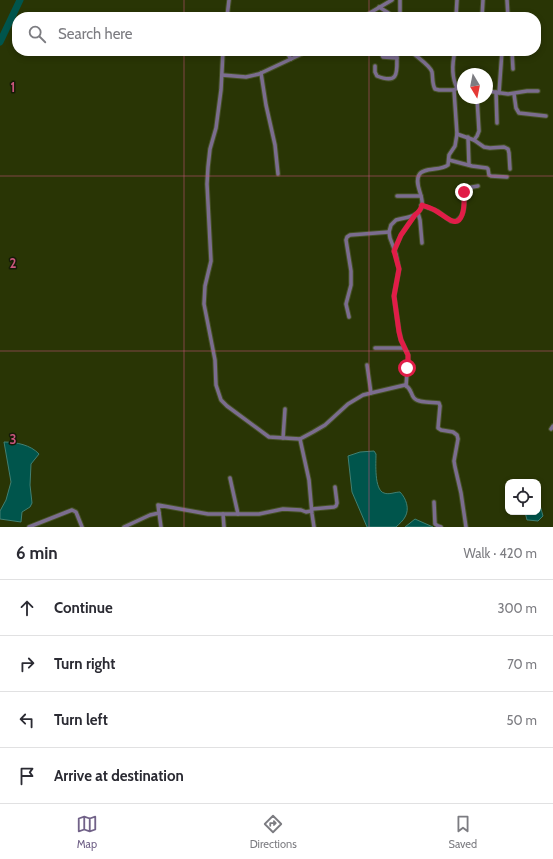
<!DOCTYPE html>
<html lang="en">
<head>
<meta charset="utf-8">
<style>
	body { margin:0; font-family:Cabin,sans-serif; background:#f2f2f3; color:#2b2b33 }
	.controls { position:absolute; right:12px; bottom:12px; display:grid; overflow:hidden; border-radius:8px; box-shadow:0 2px 6px #0003 }
	.controls button { width:36px; height:36px; display:grid; place-items:center; padding:0; border:0; border-bottom:1px solid #e1e1e2; background:#fff; color:#2b2b33; font:20px sans-serif }
	.compass { position:absolute; left:457px; top:68px; width:36px; height:36px; border-radius:50%; background:#fff; box-shadow:0 2px 6px #0003; rotate:170deg }
	.stop { position:absolute; width:12px; height:12px; margin:-9px; border:3px solid #e11d48; border-radius:50%; background:#fff }
	.stop.end { background:#e11d48; border-color:#fff; box-shadow:0 1px 4px #0008 }
	.list { margin:0; padding:0; list-style:none }
	h2 { display:flex; justify-content:space-between; align-items:center; height:52px; margin:0; padding:0 16px; font-size:17px }
	h2 small { font-size:13px; font-weight:400; color:#7c7c81 }
	.list li { display:grid; grid-template-columns:26px 1fr auto; gap:12px; align-items:center; box-sizing:border-box; height:56px; padding:0 16px; border-top:1px solid #e1e1e2 }
	.list b { display:block; font-size:15px; white-space:nowrap }
	.list em { font-size:13px; font-style:normal; color:#7c7c81 }
	.icon { flex:none; width:22px; height:22px; fill:none; stroke:currentColor; stroke-width:2; stroke-linecap:round; stroke-linejoin:round }
	.map { position:relative; flex:none; width:553px; height:527px; overflow:hidden }
	.search { position:absolute; background:#fff; box-shadow:0 2px 6px #0003; left:12px; right:12px; top:12px; height:44px; display:flex; align-items:center; gap:10px; box-sizing:border-box; padding:0 14px; border-radius:16px; color:#7c7c81; font-size:15px }
	.sheet { height:276px; background:#fff }
	nav { display:flex; justify-content:space-around; align-items:center; box-sizing:border-box; height:56px; border-top:1px solid #e1e1e2; background:#fff; font-size:11px; color:#7c7c81 }
	nav a { display:grid; justify-items:center; gap:2px }
	nav .on { color:#716288 }
	.map>svg:first-child { display:block }
	.water { fill:#00554c; stroke:#417f71 }
	.lines { fill:none; stroke-linecap:round; stroke-linejoin:round }
	.river { stroke:#00554c; stroke-width:7 }
	.minor-casing { stroke:#455124; stroke-width:5.5 }
	.minor { stroke:#7b6d8f; stroke-width:3.5 }
	.route { stroke:#e11d48; stroke-width:5 }
	.grid { fill:none; stroke:#c9557c; stroke-width:1; stroke-opacity:0.55 }
	.grid-label { font-size:13px; text-anchor:middle; font-weight:bold; fill:#c9557c; stroke:#151b07; stroke-width:3; stroke-linejoin:round; paint-order:stroke }
</style>
</head>
<body>
<div class="map">
<svg width="553" height="527" viewBox="0 0 553 527">
	<rect width="100%" height="100%" fill="#293505"/>
	<!-- water -->
	<g class="water">
		<path d="M4 442C16 442 31 445 39 454L31 464 30 485 32 503 30 507 22 512 21 522 0 519V511L6 500 11 482Z"/>
		<path d="M374 451 376 454C376 463 374 490 384 493 389 495 395 492 400 492 406 498 410 509 405 517 403 521 399 524 396 527H367L352 492 348 456 360 452Z"/>
		<polygon points="538,498 543,516 538,521 528,520 527,520 525,512 538,512"/>
		<polygon points="415,519 433,527 405,527"/>
	</g>
	<g class="lines">
		<!-- river -->
		<polyline class="river" points="0,42 20,0"/>
		<defs>
			<g id="minor">
				<polyline points="507,0 508,17"/>
				<polyline points="379,7 387,12 394,17"/>
				<polyline points="227,17 229,0"/>
				<polyline points="363,17 368,14 392,0"/>
				<polyline points="400,17 400,0"/>
				<polyline points="456,17 457,0"/>
				<polyline points="482,17 483,0"/>
				<path d="M223 51 221 90 216 128 210 149 208 167 207 184 211 261 205 286 204 304 215 360 216 385 221 400 227 406 269 437 300 439 313 432 325 425 348 404 363 395 371 393 405 385C412 389 410 393 414 398 418 403 432 402 439 403L440 406 438 428 441 430 453 432 457 435 458 439 454 461 455 467 461 493 466 527"/>
				<polyline points="286,51 291,59"/>
				<polyline points="381,51 382,55 383,57 397,58"/>
				<path d="M411 51C416 57 430 65 432 72 433 78 432 84 435 89L439 90H454"/>
				<path d="M455 51C452 64 451 76 457 88H463"/>
				<polyline points="512,51 513,69"/>
				<path d="M375 66V72L377 76C402 86 396 68 397 51"/>
				<polyline points="261,73 266,105 275,145 278,174"/>
				<polyline points="222,75 246,77 259,74 308,51"/>
				<polyline points="487,91 508,94 527,91 538,91"/>
				<polyline points="496,92 497,123"/>
				<polyline points="499,93 502,51"/>
				<polyline points="514,94 516,108 519,113 546,116"/>
				<polyline points="457,134 474,140 484,147 490,148 504,147 508,149 509,153 510,169"/>
				<polyline points="468,137 469,165"/>
				<polyline points="474,140 477,136 479,131 477,98"/>
				<polyline points="449,160 472,166 487,168 488,169 489,175 491,176 507,177"/>
				<polyline points="397,196 421,196"/>
				<path d="M421 205 437 211 451 221H456C467 215 463 201 465 190L467 188 478 186"/>
				<polyline points="418,213 420,220 422,243"/>
				<polyline points="394,251 401,235 414,216"/>
				<polyline points="349,317 346,304 351,285 351,271 346,240 347,237 350,235 389,232"/>
				<polyline points="375,348 404,348"/>
				<polyline points="367,365 371,393"/>
				<path d="M406 386 408 360V355L401 340 399 331 394 296 399 269 396 254 390 238 389 232 391 225 396 220C402 218 409 218 414 215 433 205 412 187 419 175 423 167 441 171 448 165L449 155 455 146 457 134 454 90 457 88"/>
				<polyline points="551,429 553,426"/>
				<polyline points="283,438 285,409"/>
				<polyline points="300,439 309,480 312,514 314,527"/>
				<polyline points="230,478 238,514"/>
				<polyline points="434,502 435,524 438,526 441,527"/>
				<polyline points="312,509 334,507 336,506 337,503 335,487"/>
				<polyline points="223,514 224,527"/>
				<polyline points="29,527 72,510 76,512 82,527"/>
				<polyline points="124,527 150,515 159,513"/>
				<polyline points="161,527 158,505 208,514 259,514 283,509 301,510 306,512 311,511"/>
			</g>
		</defs>
		<!-- minor casing -->
		<use href="#minor" class="minor-casing"/>
		<!-- minor -->
		<use href="#minor" class="minor"/>
	</g>
	<g class="lines">
		<!-- route -->
		<path class="route" d="M407 368 408 360V355L401 340 399 332 394 296 399 269 394 251 401 235 415 215C419 212 421 209 422 205 427 207 432 208 436 211 444 215 457 230 462 215 465 208 464 200 464 192"/>
	</g>
	<!-- grid -->
	<path class="grid" d="M184 0V17M369 0V17M184 51V527M369 51V527M0 176H553M0 351H553"/>
	<g class="grid-label">
		<text x="13" y="92">1</text>
		<text x="13" y="268">2</text>
		<text x="13" y="444">3</text>
	</g>
</svg>
<div class="controls">
<button><svg class="icon" aria-label="locate" viewBox="0 0 24 24"><circle cx="12" cy="12" r="6"/><path d="M12 2v4M12 18v4M2 12h4M18 12h4"/></svg></button>
</div>
<svg class="compass" viewBox="-18 -18 36 36"><path d="M0-13l5 13h-10z" fill="#e53935"/><path d="M0 13l5-13h-10z" fill="#7c7c81"/></svg>
<div class="stop" style="left:407px;top:368px"></div>
<div class="stop end" style="left:464px;top:192px"></div>
<div class="search"><svg class="icon" aria-label="search" viewBox="0 0 24 24"><circle cx="10" cy="10" r="6"/><path d="M15 15l6 6"/></svg>Search here</div>
</div>
<section class="sheet">
<h2>6 min<small>Walk · 420 m</small></h2>
<ul class="list">
<li><svg class="icon" aria-label="ahead" viewBox="0 0 24 24"><path d="M12 20V5M6 11l6-6 6 6"/></svg><div><b>Continue</b></div><em>300 m</em></li>
<li><svg class="icon" aria-label="right" viewBox="0 0 24 24"><path d="M7 20v-9h11M14 6l5 5-5 5"/></svg><div><b>Turn right</b></div><em>70 m</em></li>
<li><svg class="icon" aria-label="left" viewBox="0 0 24 24"><path d="M17 20v-9H6M10 6l-5 5 5 5"/></svg><div><b>Turn left</b></div><em>50 m</em></li>
<li><svg class="icon" aria-label="arrive" viewBox="0 0 24 24"><path d="M6 21V4h12l-3 4 3 4H6"/></svg><div><b>Arrive at destination</b></div></li>
</ul>
</section>
<nav>
<a class="on"><svg class="icon" aria-label="map" viewBox="0 0 24 24"><path d="M3 6l6-2 6 2 6-2v14l-6 2-6-2-6 2zM9 4v14M15 6v14"/></svg>Map</a>
<a><svg class="icon" aria-label="directions" viewBox="0 0 24 24"><path d="M12 3l9 9-9 9-9-9zM9 14v-3h6M13 9l2 2-2 2"/></svg>Directions</a>
<a><svg class="icon" aria-label="saved" viewBox="0 0 24 24"><path d="M7 4h10v16l-5-4-5 4z"/></svg>Saved</a>
</nav>
</body>
</html>
